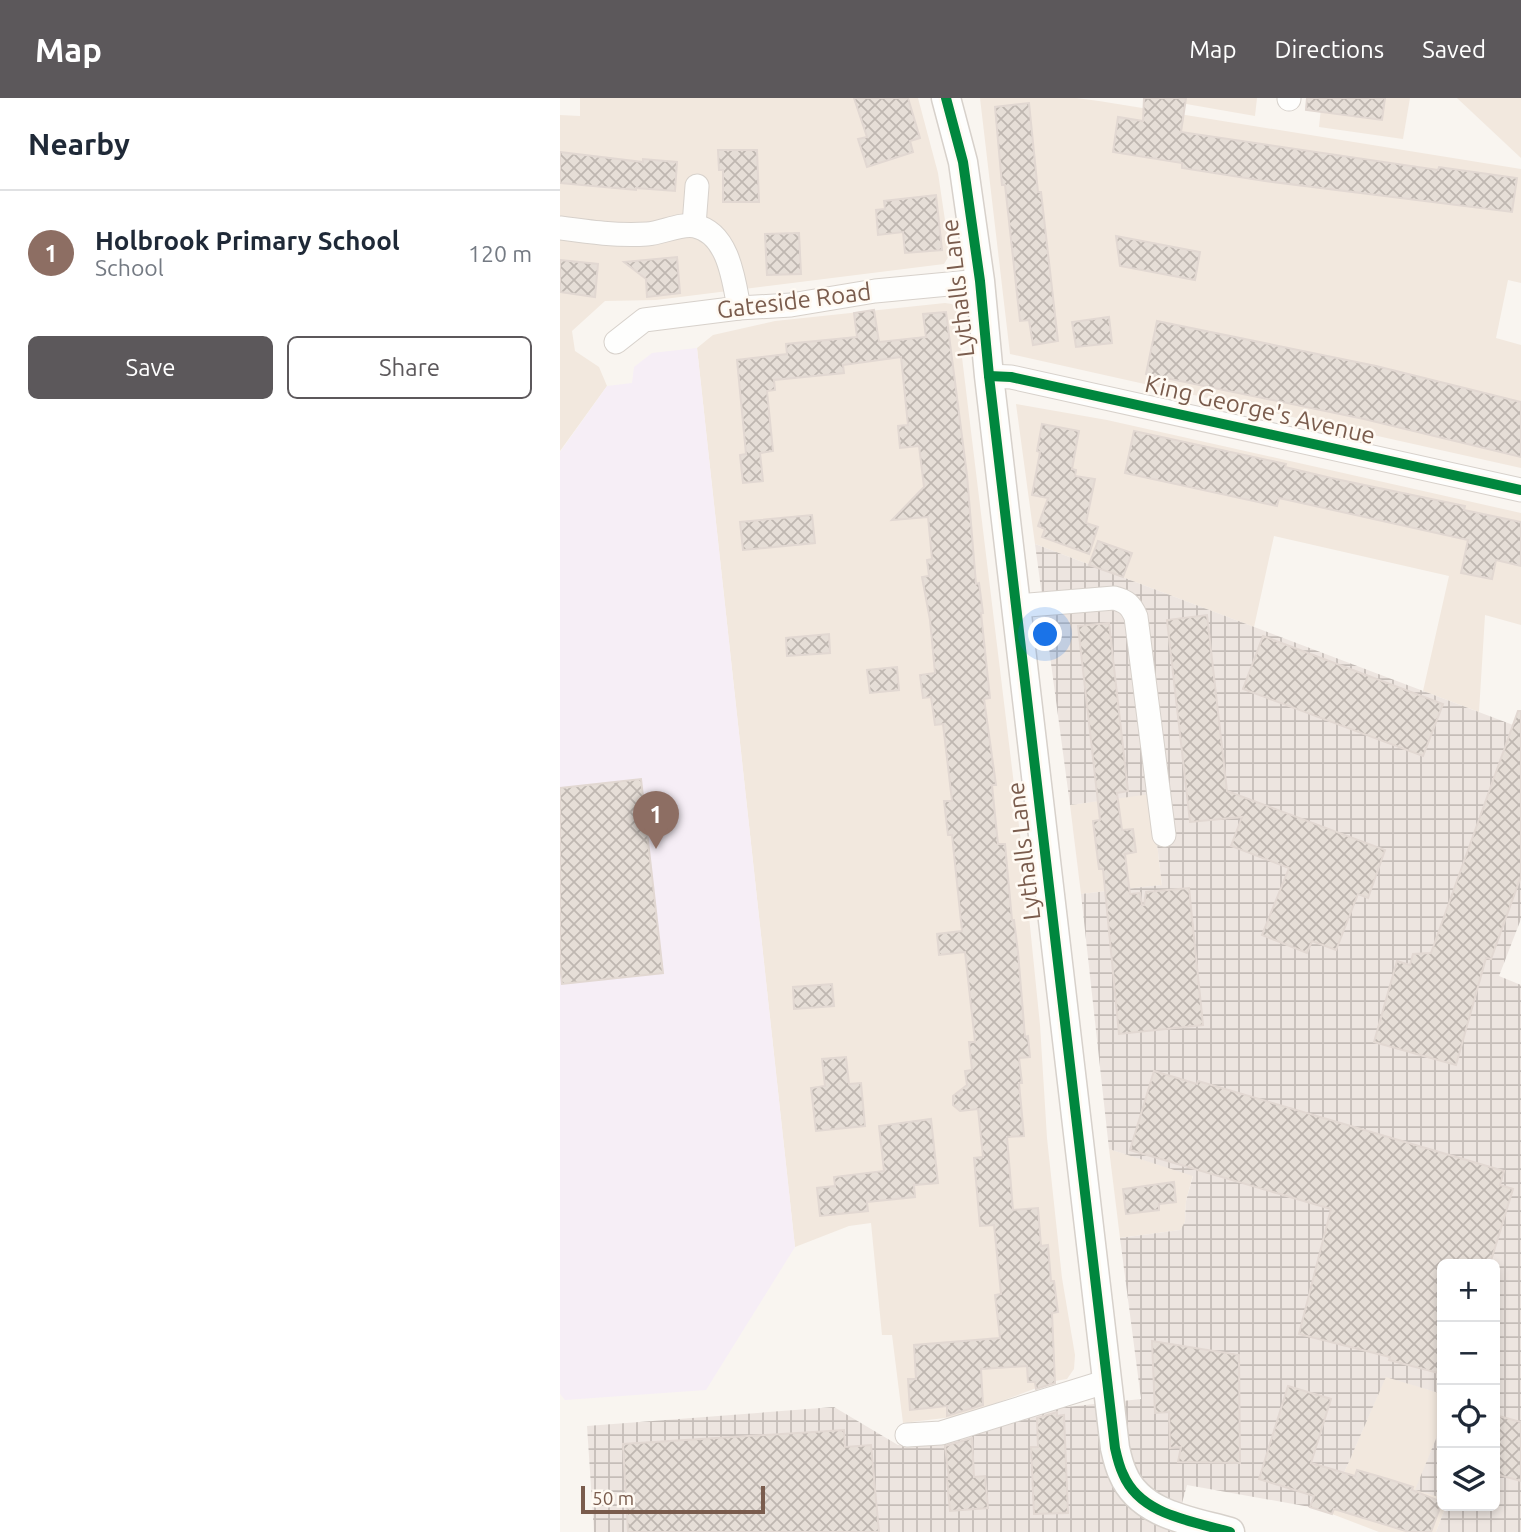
<!DOCTYPE html>
<html lang="en">
<head>
<meta charset="utf-8">
<style>
	body { margin:0; font-family:Ubuntu,sans-serif; background:#f6f6f7; color:#1f2937 }
	.controls { position:absolute; right:21px; bottom:21px; display:grid; overflow:hidden; border-radius:10px; box-shadow:0 4px 10px #0003 }
	.controls button { width:63px; height:63px; display:grid; place-items:center; padding:0; border:0; border-bottom:2px solid #e0e1e3; background:#fff; color:#1f2937; font:35px sans-serif }
	.scale { position:absolute; left:21px; bottom:18px; width:184px; box-sizing:border-box; padding-left:7px; border:4px solid #7a5c4d; border-top:0; font-size:19px; line-height:24px; white-space:nowrap; color:#7a5c4d; -webkit-text-stroke:5px #fffaf3; paint-order:stroke }
	.you { position:absolute; left:486px; top:537px; width:24px; height:24px; margin:-18px; border:5px solid #fff; border-radius:50%; background:#1a73e8; box-shadow:0 0 0 10px #1a73e833 }
	.badge { display:grid; place-items:center; width:46px; height:46px; border-radius:50%; background:#5c585b; color:#fff; font-size:23px; font-weight:700 }
	.pin { position:absolute; translate:-50% -58px; filter:drop-shadow(0 2px 4px #0008) }
	.pin::after { content:''; position:absolute; top:37px; width:24px; height:21px; background:inherit; clip-path:polygon(0 0,100% 0,50% 100%) }
	.list { margin:0; padding:0; list-style:none }
	h2 { display:flex; justify-content:space-between; align-items:center; height:91px; margin:0; padding:0 28px; font-size:30px }
	h2 small { font-size:23px; font-weight:400; color:#747a83 }
	.list li { display:grid; grid-template-columns:46px 1fr auto; gap:21px; align-items:center; box-sizing:border-box; height:126px; padding:0 28px; border-top:2px solid #e0e1e3 }
	.list b { display:block; font-size:26px; white-space:nowrap }
	.list p { margin:0; font-size:23px; white-space:nowrap; color:#747a83 }
	.list em { font-size:23px; font-style:normal; color:#747a83 }
	.actions { display:flex; gap:14px; padding:21px 28px }
	.actions a { flex:1; padding:16px 0; border:2px solid #5c585b; border-radius:10px; text-align:center; font-size:24px; color:#5c585b }
	.actions .main { background:#5c585b; color:#fff }
	.icon { flex:none; width:38px; height:38px; fill:none; stroke:currentColor; stroke-width:2; stroke-linecap:round; stroke-linejoin:round }
	.map { position:relative; flex:none; width:961px; height:1434px; overflow:hidden }
	header { display:flex; align-items:center; gap:42px; box-sizing:border-box; height:98px; padding:0 35px; background:#5c585b; color:#fff }
	header strong { font-size:33px }
	nav { display:flex; gap:38px; margin-inline-start:auto; font-size:24px }
	main { display:flex }
	aside { flex:1; background:#fff }
	.map>svg:first-child { display:block }
	.residential { fill:#f2e8de }
	.industrial { fill:url(#industrial-grid) }
	.education { fill:#f6eef6 }
	.building { fill:url(#building-cross-hatch); stroke:#e2d8d2; stroke-width:2 }
	.lines { fill:none; stroke-linecap:round; stroke-linejoin:round }
	.minor-casing { stroke:#d7d1cb; stroke-width:25 }
	.tertiary-casing { stroke:#d7d1cb; stroke-width:31 }
	.minor { stroke:#fefefd; stroke-width:23 }
	.tertiary { stroke:#fefefd; stroke-width:28 }
	.cycleway-casing { stroke:#fffaf3; stroke-width:15 }
	.cycleway { stroke:#00873e; stroke-width:10 }
	.labels { text-anchor:middle; stroke-width:5; stroke-linejoin:round; paint-order:stroke }
	.street-label { font-size:24px; fill:#7a5c4d; stroke:#fffaf3 }
</style>
</head>
<body>
<header>
<strong>Map</strong>
<nav><a>Map</a><a>Directions</a><a>Saved</a></nav>
</header>
<main>
<aside>
<h2>Nearby<small></small></h2>
<ul class="list">
<li><span class="badge" style="background:#8d6e63">1</span><div><b>Holbrook Primary School</b><p>School</p></div><em>120 m</em></li>
</ul>
<div class="actions"><a class="main">Save</a><a>Share</a></div>
</aside>
<div class="map">
<svg width="961" height="1434" viewBox="0 0 961 1434">
	<defs>
		<pattern id="industrial-grid" width="8" height="8" patternUnits="userSpaceOnUse" patternTransform="scale(1.75)"><rect width="8" height="8" fill="#ede5e0"/><path d="M0 4h8M4 0v8" fill="none" stroke="#c5bdb8"/></pattern>
		<pattern id="building-cross-hatch" width="8" height="8" patternUnits="userSpaceOnUse" patternTransform="scale(1.75)"><rect width="8" height="8" fill="#e6ded7"/><path d="M0 0l8 8M0 8l8-8" fill="none" stroke="#bfb7b1"/></pattern>
	</defs>
	<rect width="100%" height="100%" fill="#f9f5f0"/>
	<!-- residential -->
	<g class="residential">
		<polygon points="20,0 358,0 378,75 390,156 384,166 96,202 45,203 12,233 15,253 39,269 47,288 0,353 0,17 20,18"/>
		<polygon points="420,0 516,0 539,3 961,71 961,185 948,182 936,240 961,247 961,370 450,256"/>
		<polygon points="592,0 697,0 695,18"/>
		<polygon points="762,0 850,0 843,41 759,29"/>
		<polygon points="897,0 961,0 961,60"/>
		<polygon points="385,205 392,206 396,210 464,769 480,927 487,1040 502,1180 515,1257 514,1271 507,1281 495,1283 429,1308 393,1319 343,1325 332,1237 322,1237 311,1125 289,1128 235,1149 137,250 153,237 215,223"/>
		<polygon points="456,306 547,322 961,415 961,527 925,517 919,614 863,593 889,478 714,438 694,529 475,446"/>
		<polygon points="591,695 602,787 521,796 510,707"/>
		<polygon points="549,1051 633,1077 626,1103 625,1124 620,1132 560,1140"/>
		<polygon points="826,1278 882,1296 882,1326 856,1391 882,1400 882,1408 886,1408 876,1434 819,1434 772,1416 784,1375"/>
	</g>
	<!-- industrial -->
	<g class="industrial">
		<polygon points="475,446 961,630 961,821 939,878 961,887 961,1434 876,1434 886,1408 935,1408 935,1166 882,1166 882,1296 826,1279 784,1375 772,1416 750,1409 627,1387 614,1434 34,1434 27,1328 274,1309 338,1347 372,1344 497,1310 581,1301 560,1140 620,1132 625,1124 626,1103 633,1078 549,1051 521,796 602,787 591,696 510,707"/>
		<polygon points="882,1326 882,1400 855,1392"/>
	</g>
	<!-- education -->
	<polygon class="education" points="137,250 235,1149 146,1292 5,1302 0,1296 0,354 47,288 72,285 74,269 92,255"/>
	<!-- building -->
	<g class="building">
		<polygon points="294,0 348,0 360,40 350,43 353,54 307,69 298,41 307,39"/>
		<polygon points="584,0 626,0 621,34 878,72 879,69 957,80 952,114 705,83 622,70 622,65 553,54 558,19 583,23"/>
		<polygon points="747,0 825,0 822,22 746,12"/>
		<polygon points="469,5 478,94 481,94 498,243 473,247 469,222 460,223 445,87 442,87 435,9"/>
		<polygon points="158,52 197,52 199,104 163,104 163,72 159,72"/>
		<polygon points="0,54 83,64 83,61 117,64 115,93 76,90 76,92 0,85"/>
		<polygon points="376,97 382,152 345,155 343,134 318,137 316,112 325,111 324,103"/>
		<polygon points="239,135 241,176 207,177 205,136"/>
		<polygon points="556,138 640,154 635,182 560,168"/>
		<polygon points="117,159 120,195 87,199 86,181 64,164"/>
		<polygon points="0,162 38,166 35,199 0,194"/>
		<polygon points="314,212 319,244 366,239 363,216 386,214 407,377 416,486 419,485 423,515 421,515 430,600 424,601 436,687 432,687 438,746 445,746 452,822 454,822 458,854 465,939 468,938 470,959 459,960 462,985 459,985 464,1038 447,1039 453,1112 478,1110 481,1148 488,1147 491,1183 494,1183 498,1214 492,1215 495,1285 476,1291 475,1284 468,1284 467,1268 421,1271 423,1307 387,1318 387,1308 350,1312 348,1281 356,1281 354,1247 440,1240 435,1197 441,1196 434,1127 420,1128 414,1060 423,1059 418,1011 400,1013 393,1007 393,998 407,987 405,973 412,972 409,944 415,944 405,854 379,857 378,846 377,836 402,833 392,737 388,737 384,703 392,703 383,626 375,627 371,599 363,600 360,577 375,575 370,522 362,479 369,478 367,462 372,461 368,419 332,422 364,389 359,348 340,350 338,328 348,327 341,259 283,267 284,275 214,282 215,292 207,293 213,353 200,355 203,383 183,385 180,357 186,356 177,262 227,256 226,246 297,239 294,215"/>
		<polygon points="549,219 552,245 516,249 512,224"/>
		<polygon points="597,223 816,268 961,304 961,359 804,321 586,276"/>
		<polygon points="482,326 519,333 512,371 516,372 515,378 535,381 526,425 538,429 529,456 482,439 485,431 478,428 488,400 472,397 480,354 477,353"/>
		<polygon points="574,333 726,366 725,369 771,380 905,408 904,412 961,424 961,468 936,462 932,481 901,475 908,442 719,400 717,408 565,375"/>
		<polygon points="252,417 255,445 183,452 180,424"/>
		<polygon points="538,443 572,455 563,479 529,467"/>
		<polygon points="647,517 667,693 825,752 808,800 798,796 776,852 752,843 747,855 702,837 729,770 671,748 682,719 630,724 607,522"/>
		<polygon points="549,525 568,693 557,695 562,732 573,731 576,754 565,756 570,796 580,795 582,807 584,807 586,794 629,790 643,927 559,936 543,771 539,771 533,723 540,722 518,528"/>
		<polygon points="269,536 270,555 227,558 226,540"/>
		<polygon points="703,538 883,606 863,658 683,591"/>
		<polygon points="337,569 339,592 310,595 307,572"/>
		<polygon points="958,613 961,613 961,778 931,861 926,860 896,967 814,944 837,863 850,867 853,856 871,855"/>
		<polygon points="81,681 103,875 2,886 0,865 0,690"/>
		<polygon points="272,886 274,908 234,911 233,889"/>
		<polygon points="286,959 289,986 301,985 305,1028 256,1033 251,990 265,988 262,961"/>
		<polygon points="594,973 637,986 638,983 944,1073 940,1087 953,1091 930,1166 882,1166 882,1276 829,1262 830,1259 739,1236 771,1111 570,1052"/>
		<polygon points="371,1021 378,1085 354,1087 355,1099 307,1104 308,1113 260,1118 257,1090 275,1088 274,1079 324,1073 319,1028"/>
		<polygon points="614,1084 616,1104 599,1106 599,1112 566,1116 563,1091"/>
		<polygon points="592,1243 679,1257 680,1365 618,1364 621,1349 610,1350 609,1314 595,1315"/>
		<polygon points="728,1288 771,1301 751,1365 795,1378 797,1372 828,1381 853,1389 852,1392 882,1404 871,1434 849,1434 774,1411 772,1416 750,1409 754,1398 699,1381"/>
		<polygon points="497,1314 497,1318 504,1317 508,1415 474,1416 471,1349 478,1349 477,1320"/>
		<polygon points="935,1317 961,1324 961,1383 935,1376"/>
		<polygon points="284,1332 285,1349 311,1347 319,1434 68,1434 63,1346"/>
		<polygon points="412,1340 414,1379 425,1378 428,1410 390,1413 387,1381 389,1381 385,1348"/>
	</g>
	<g class="lines">
		<defs>
			<g id="minor">
				<polyline points="729,1 729,0"/>
				<polyline points="134,127 137,88"/>
				<path d="M0 130C29 134 58 138 87 136 102 135 121 125 135 128 169 135 174 184 179 210"/>
				<polyline points="56,244 84,222 179,210 231,207 315,193 420,183"/>
				<polyline points="429,278 451,279 961,392"/>
				<path d="M456 508 554 500C566 503 571 507 576 519L604 737"/>
				<polyline points="347,1337 381,1335 548,1283"/>
			</g>
			<path id="tertiary" d="M386 0 403 64 420 183 429 278 555 1350C557 1359 559 1368 563 1376 580 1417 632 1423 670 1434"/>
		</defs>
		<!-- minor casing -->
		<use href="#minor" class="minor-casing"/>
		<!-- tertiary casing -->
		<use href="#tertiary" class="tertiary-casing"/>
		<!-- minor -->
		<use href="#minor" class="minor"/>
		<!-- tertiary -->
		<use href="#tertiary" class="tertiary"/>
		<defs>
			<g id="cycleway">
				<path d="M386 0 403 64 420 183 429 278 555 1350C557 1359 559 1368 563 1376 580 1417 632 1423 670 1434"/>
				<polyline points="429,278 451,279 961,392"/>
			</g>
		</defs>
		<!-- cycleway casing -->
		<use href="#cycleway" class="cycleway-casing"/>
		<!-- cycleway -->
		<use href="#cycleway" class="cycleway"/>
	</g>
	<g class="labels">
		<!-- street labels -->
		<g class="street-label">
			<text transform="translate(398 190) rotate(-97)" y="8">Lythalls Lane</text>
			<text transform="translate(234 203) rotate(-7)" y="8">Gateside Road</text>
			<text transform="translate(700 312) rotate(13)" y="8">King George's Avenue</text>
			<text transform="translate(464 753) rotate(-97)" y="8">Lythalls Lane</text>
		</g>
	</g>
</svg>
<div class="controls">
<button>+</button>
<button>−</button>
<button><svg class="icon" aria-label="locate" viewBox="0 0 24 24"><circle cx="12" cy="12" r="6"/><path d="M12 2v4M12 18v4M2 12h4M18 12h4"/></svg></button>
<button><svg class="icon" aria-label="layers" viewBox="0 0 24 24"><path d="M12 4l9 5-9 5-9-5zM3 14l9 5 9-5"/></svg></button>
</div>
<div class="scale">50 m</div>
<div class="you"></div>
<div class="pin badge" style="left:96px;top:751px;background:#8d6e63">1</div>
</div>
</main>
</body>
</html>
